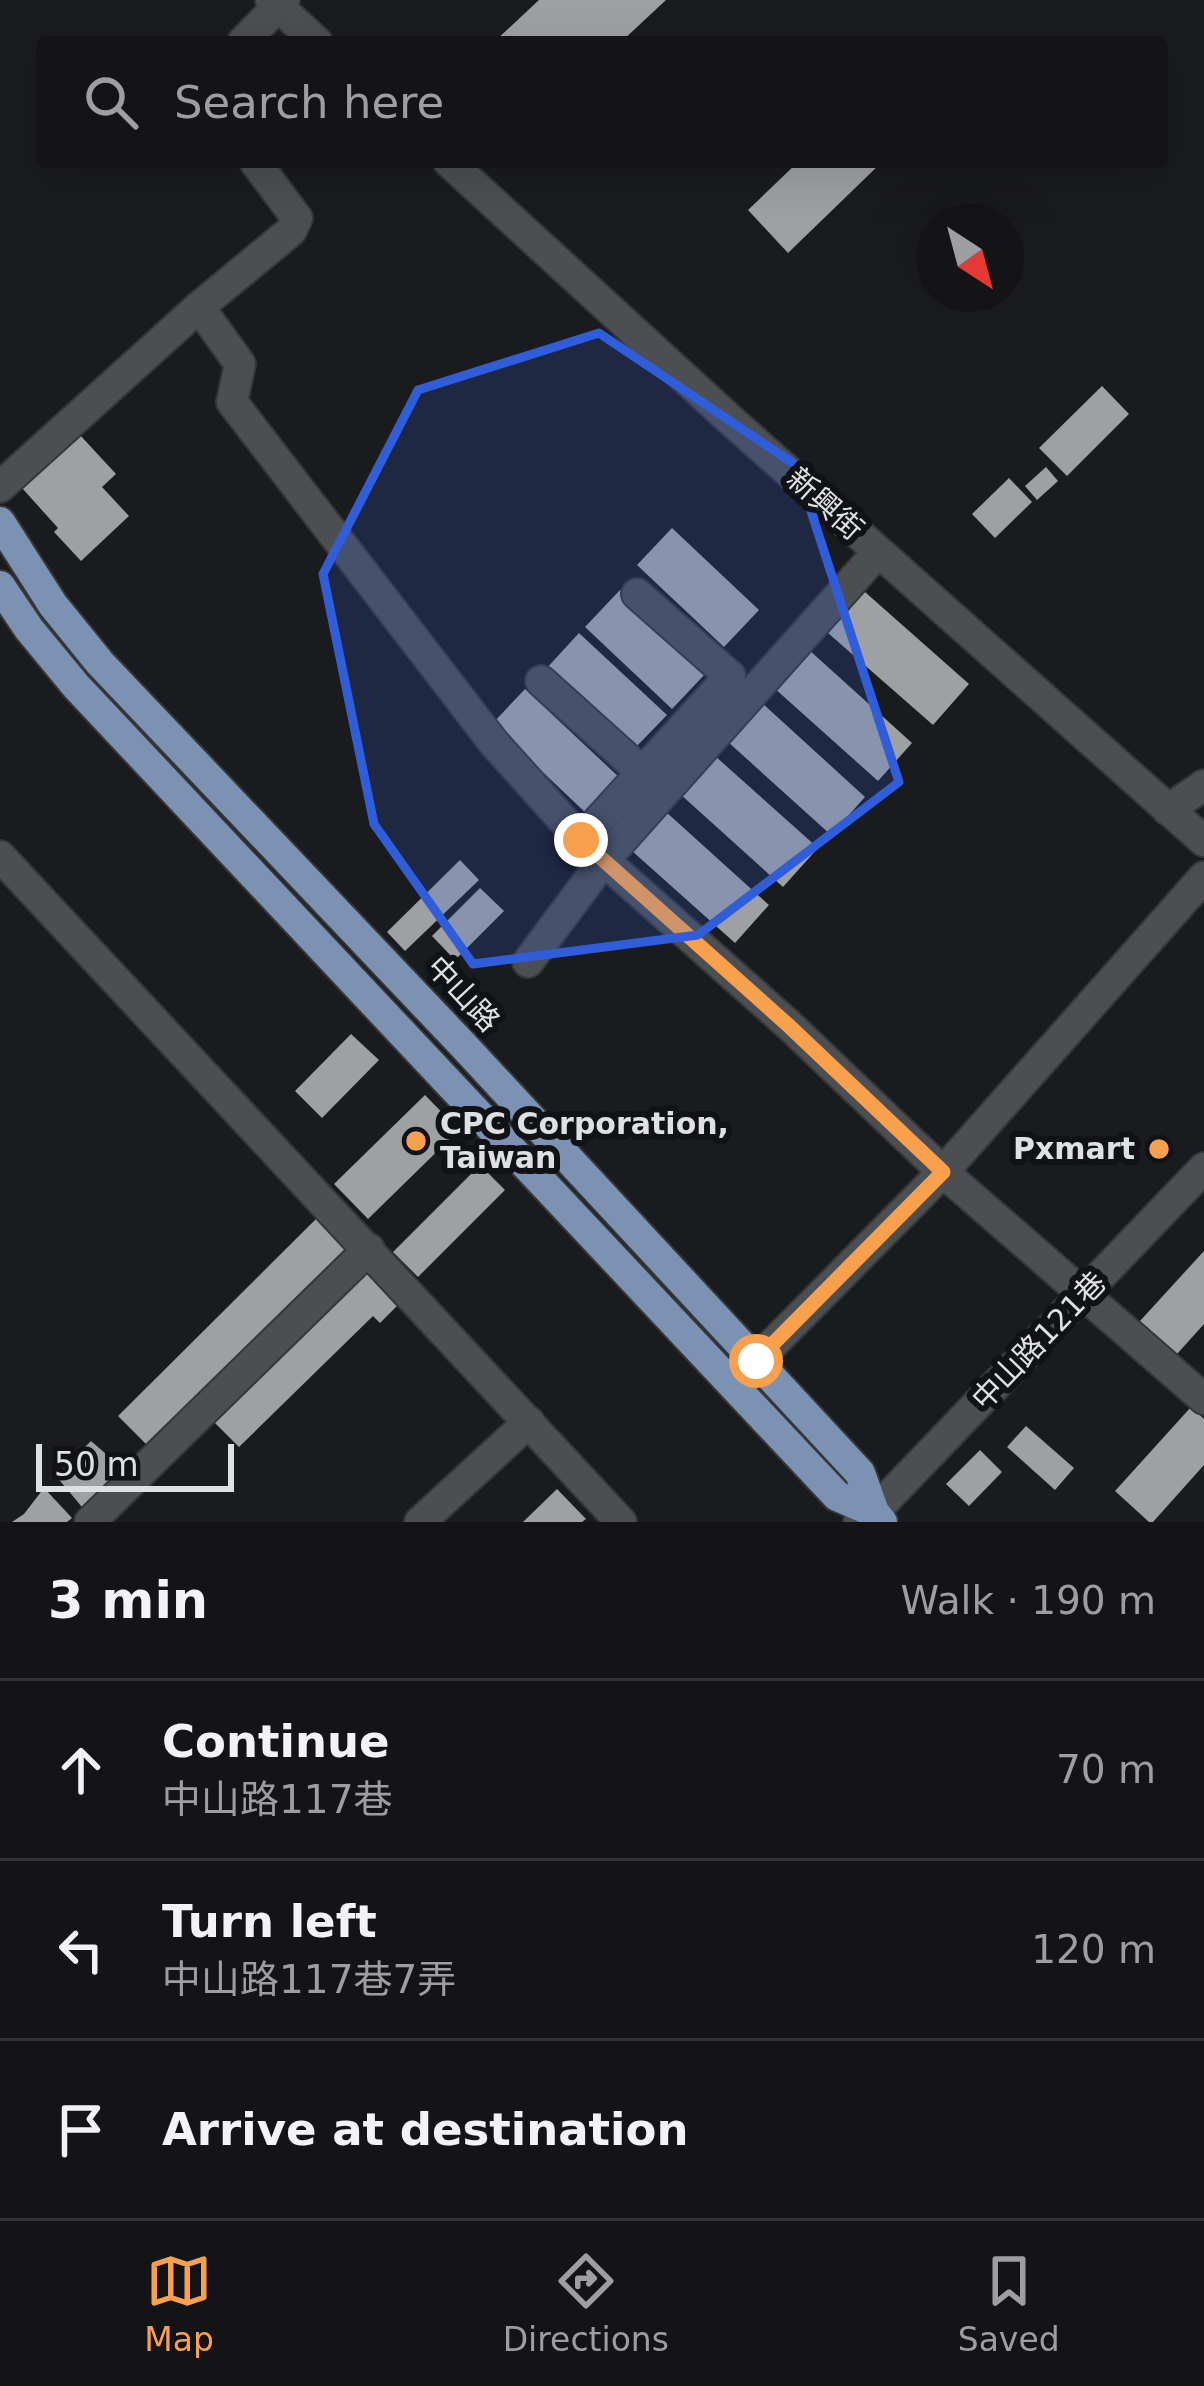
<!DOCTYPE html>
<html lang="en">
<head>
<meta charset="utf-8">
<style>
	body { margin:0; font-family:"DejaVu Sans","Noto Sans TC",sans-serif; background:#1d1d1f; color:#f1f3f6 }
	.compass { position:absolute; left:916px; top:204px; width:108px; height:108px; border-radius:50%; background:#141416; box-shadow:0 12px 48px #0002; rotate:144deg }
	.scale { position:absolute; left:36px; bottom:30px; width:198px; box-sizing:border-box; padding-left:12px; border:6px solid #dfe0e2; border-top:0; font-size:33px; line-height:42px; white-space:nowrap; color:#dfe0e2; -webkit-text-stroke:9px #111215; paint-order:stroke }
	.stop { position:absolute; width:36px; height:36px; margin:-27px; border:9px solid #f9a04c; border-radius:50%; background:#fff }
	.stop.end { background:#f9a04c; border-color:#fff; box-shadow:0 3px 12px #0008 }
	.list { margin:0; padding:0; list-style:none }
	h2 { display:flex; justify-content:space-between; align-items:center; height:156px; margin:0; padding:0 48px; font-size:51px }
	h2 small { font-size:39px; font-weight:400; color:#9d9ea1 }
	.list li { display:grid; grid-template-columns:78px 1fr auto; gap:36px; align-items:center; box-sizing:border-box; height:180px; padding:0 48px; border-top:3px solid #333335 }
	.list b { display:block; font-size:45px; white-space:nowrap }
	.list p { margin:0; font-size:39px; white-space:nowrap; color:#9d9ea1 }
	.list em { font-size:39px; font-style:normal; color:#9d9ea1 }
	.icon { flex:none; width:66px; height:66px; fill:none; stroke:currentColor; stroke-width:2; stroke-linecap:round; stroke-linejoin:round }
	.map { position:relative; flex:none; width:1204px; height:1522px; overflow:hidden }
	.search { position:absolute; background:#141416; box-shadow:0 12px 48px #0002; left:36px; right:36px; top:36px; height:132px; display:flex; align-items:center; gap:30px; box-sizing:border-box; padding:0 42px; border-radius:12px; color:#9d9ea1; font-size:45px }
	.sheet { height:696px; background:#141416 }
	nav { display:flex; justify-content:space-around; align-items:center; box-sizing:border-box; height:168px; border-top:3px solid #333335; background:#141416; font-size:33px; color:#9d9ea1 }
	nav a { display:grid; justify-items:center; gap:6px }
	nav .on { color:#f9a04c }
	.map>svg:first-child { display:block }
	.building { fill:#9ea0a3 }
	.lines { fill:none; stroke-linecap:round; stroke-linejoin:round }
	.minor-casing { stroke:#353638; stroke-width:34 }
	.major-casing { stroke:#353638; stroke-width:34 }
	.minor { stroke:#4c4e51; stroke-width:30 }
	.major { stroke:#7b92b2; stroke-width:30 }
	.route { stroke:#f9a04c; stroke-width:15 }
	.marked { fill:#305dd9; fill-opacity:0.2; stroke:#305dd9; stroke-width:9; stroke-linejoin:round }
	.poi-dot { fill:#f9a04c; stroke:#111215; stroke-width:4.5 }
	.labels { text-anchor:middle; stroke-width:12; stroke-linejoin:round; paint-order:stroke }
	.street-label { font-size:30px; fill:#dfe0e2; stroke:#111215 }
	.poi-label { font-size:30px; font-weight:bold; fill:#dfe0e2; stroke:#111215; text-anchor:start }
</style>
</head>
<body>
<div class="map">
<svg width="1204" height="1522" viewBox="0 0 1204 1522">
	<rect width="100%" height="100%" fill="#1a1b1e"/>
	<!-- building -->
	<g class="building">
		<polygon points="539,0 666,0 621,42 494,42"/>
		<polygon points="798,162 882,162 788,253 748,210"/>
		<polygon points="1102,386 1129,414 1067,476 1039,448"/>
		<polygon points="79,434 116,474 102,487 129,516 81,561 54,532 58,528 22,488"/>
		<polygon points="1046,467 1058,481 1037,500 1025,486"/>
		<polygon points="1009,478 1032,502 995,538 972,514"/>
		<polygon points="672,528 759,610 724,647 637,565"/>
		<polygon points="620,590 707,672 672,709 585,627"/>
		<polygon points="865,592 969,684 933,725 828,633"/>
		<polygon points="579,633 667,715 632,751 545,670"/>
		<polygon points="808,649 912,743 878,781 773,687"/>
		<polygon points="525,689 621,779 588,815 492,724"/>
		<polygon points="761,702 865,797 831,835 727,741"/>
		<polygon points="714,755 818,848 783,887 679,793"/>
		<polygon points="665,811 769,905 735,943 631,850"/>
		<polygon points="460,860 479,880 405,951 387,932"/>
		<polygon points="480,888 504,911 455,960 432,936"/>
		<polygon points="351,1034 379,1060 322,1118 295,1091"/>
		<polygon points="425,1095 459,1130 368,1219 334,1184"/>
		<polygon points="480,1165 505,1190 418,1277 393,1252"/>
		<polygon points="318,1217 352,1251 152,1450 118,1416"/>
		<polygon points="1204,1251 1204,1324 1177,1354 1140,1321"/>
		<polygon points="361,1263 400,1303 380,1323 373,1316 239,1447 207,1415"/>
		<polygon points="1191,1407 1204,1419 1204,1465 1153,1522 1149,1522 1115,1491"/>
		<polygon points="1026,1426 1074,1468 1055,1490 1007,1447"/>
		<polygon points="91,1441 121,1467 95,1497 82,1507 56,1476"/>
		<polygon points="980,1450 1002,1472 969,1506 946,1484"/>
		<polygon points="44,1488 72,1518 67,1522 12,1522 24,1514"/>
		<polygon points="557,1489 586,1519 582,1522 523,1522"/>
	</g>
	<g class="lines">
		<defs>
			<g id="minor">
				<polyline points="271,0 317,42"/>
				<polyline points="243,42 284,0"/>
				<polyline points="449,162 735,424 1204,841"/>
				<polyline points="199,307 240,364 232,402 494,743 581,840 789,1025 943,1172 1204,1399"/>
				<polyline points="0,487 199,307 291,231 297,218 255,162"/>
				<polyline points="541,681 642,772"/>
				<polyline points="1168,810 1204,785"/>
				<polyline points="581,840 730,676 637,594"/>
				<polyline points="0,856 621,1522"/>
				<polyline points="528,962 604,860 878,552"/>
				<polyline points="756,1361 943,1172 1204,877"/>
				<polyline points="90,1522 369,1249"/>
				<polyline points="420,1522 529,1422"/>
				<polyline points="859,1522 874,1512 1204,1168"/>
			</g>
			<g id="major">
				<polyline points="0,522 53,605 100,663 462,1044 860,1473 874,1512"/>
				<polyline points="0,586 29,629 76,686 837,1496 874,1512 882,1522"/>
			</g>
		</defs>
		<!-- minor casing -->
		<use href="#minor" class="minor-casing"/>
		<!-- major casing -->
		<use href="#major" class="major-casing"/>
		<!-- minor -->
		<use href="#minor" class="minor"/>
		<!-- major -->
		<use href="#major" class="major"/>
	</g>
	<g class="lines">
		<!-- route -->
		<polyline class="route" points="581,840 788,1025 943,1172 756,1361"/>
	</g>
	<!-- marked area -->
	<path class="marked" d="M599 333 796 465 899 782 698 935 473 964 374 824 323 574 418 390Z"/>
	<!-- markers -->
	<g class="poi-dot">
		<circle cx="416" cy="1141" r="12"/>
		<circle cx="1159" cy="1149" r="12"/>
	</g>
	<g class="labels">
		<!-- street labels -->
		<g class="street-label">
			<text transform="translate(825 504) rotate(42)" y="10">新興街</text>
			<text transform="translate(463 994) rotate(47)" y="10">中山路</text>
			<text transform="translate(1039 1341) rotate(-46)" y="10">中山路121巷</text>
		</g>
		<!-- poi labels -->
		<g class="poi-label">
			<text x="440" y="1134">CPC Corporation,<tspan x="440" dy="34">Taiwan</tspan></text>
			<text x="1135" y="1159" text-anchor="end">Pxmart</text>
		</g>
	</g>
</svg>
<svg class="compass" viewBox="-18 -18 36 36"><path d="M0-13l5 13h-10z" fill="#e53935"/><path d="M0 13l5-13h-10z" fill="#9d9ea1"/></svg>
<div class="scale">50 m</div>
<div class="stop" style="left:756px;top:1361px"></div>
<div class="stop end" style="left:581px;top:840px"></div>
<div class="search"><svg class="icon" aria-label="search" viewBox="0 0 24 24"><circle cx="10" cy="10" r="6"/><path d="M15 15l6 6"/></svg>Search here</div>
</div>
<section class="sheet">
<h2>3 min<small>Walk · 190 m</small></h2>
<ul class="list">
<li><svg class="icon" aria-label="ahead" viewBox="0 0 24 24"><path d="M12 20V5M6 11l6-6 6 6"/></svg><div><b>Continue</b><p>中山路117巷</p></div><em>70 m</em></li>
<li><svg class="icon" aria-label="left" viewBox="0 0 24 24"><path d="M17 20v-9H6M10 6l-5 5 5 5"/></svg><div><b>Turn left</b><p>中山路117巷7弄</p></div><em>120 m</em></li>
<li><svg class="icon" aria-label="arrive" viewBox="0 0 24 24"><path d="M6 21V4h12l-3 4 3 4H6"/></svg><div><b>Arrive at destination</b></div></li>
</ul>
</section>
<nav>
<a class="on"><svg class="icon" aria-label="map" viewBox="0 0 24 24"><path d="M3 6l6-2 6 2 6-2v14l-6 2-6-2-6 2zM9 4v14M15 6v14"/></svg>Map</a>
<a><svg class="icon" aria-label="directions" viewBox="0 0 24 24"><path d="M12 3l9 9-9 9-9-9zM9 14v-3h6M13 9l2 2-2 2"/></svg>Directions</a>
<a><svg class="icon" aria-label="saved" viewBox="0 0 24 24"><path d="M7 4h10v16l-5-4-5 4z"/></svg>Saved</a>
</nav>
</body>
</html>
